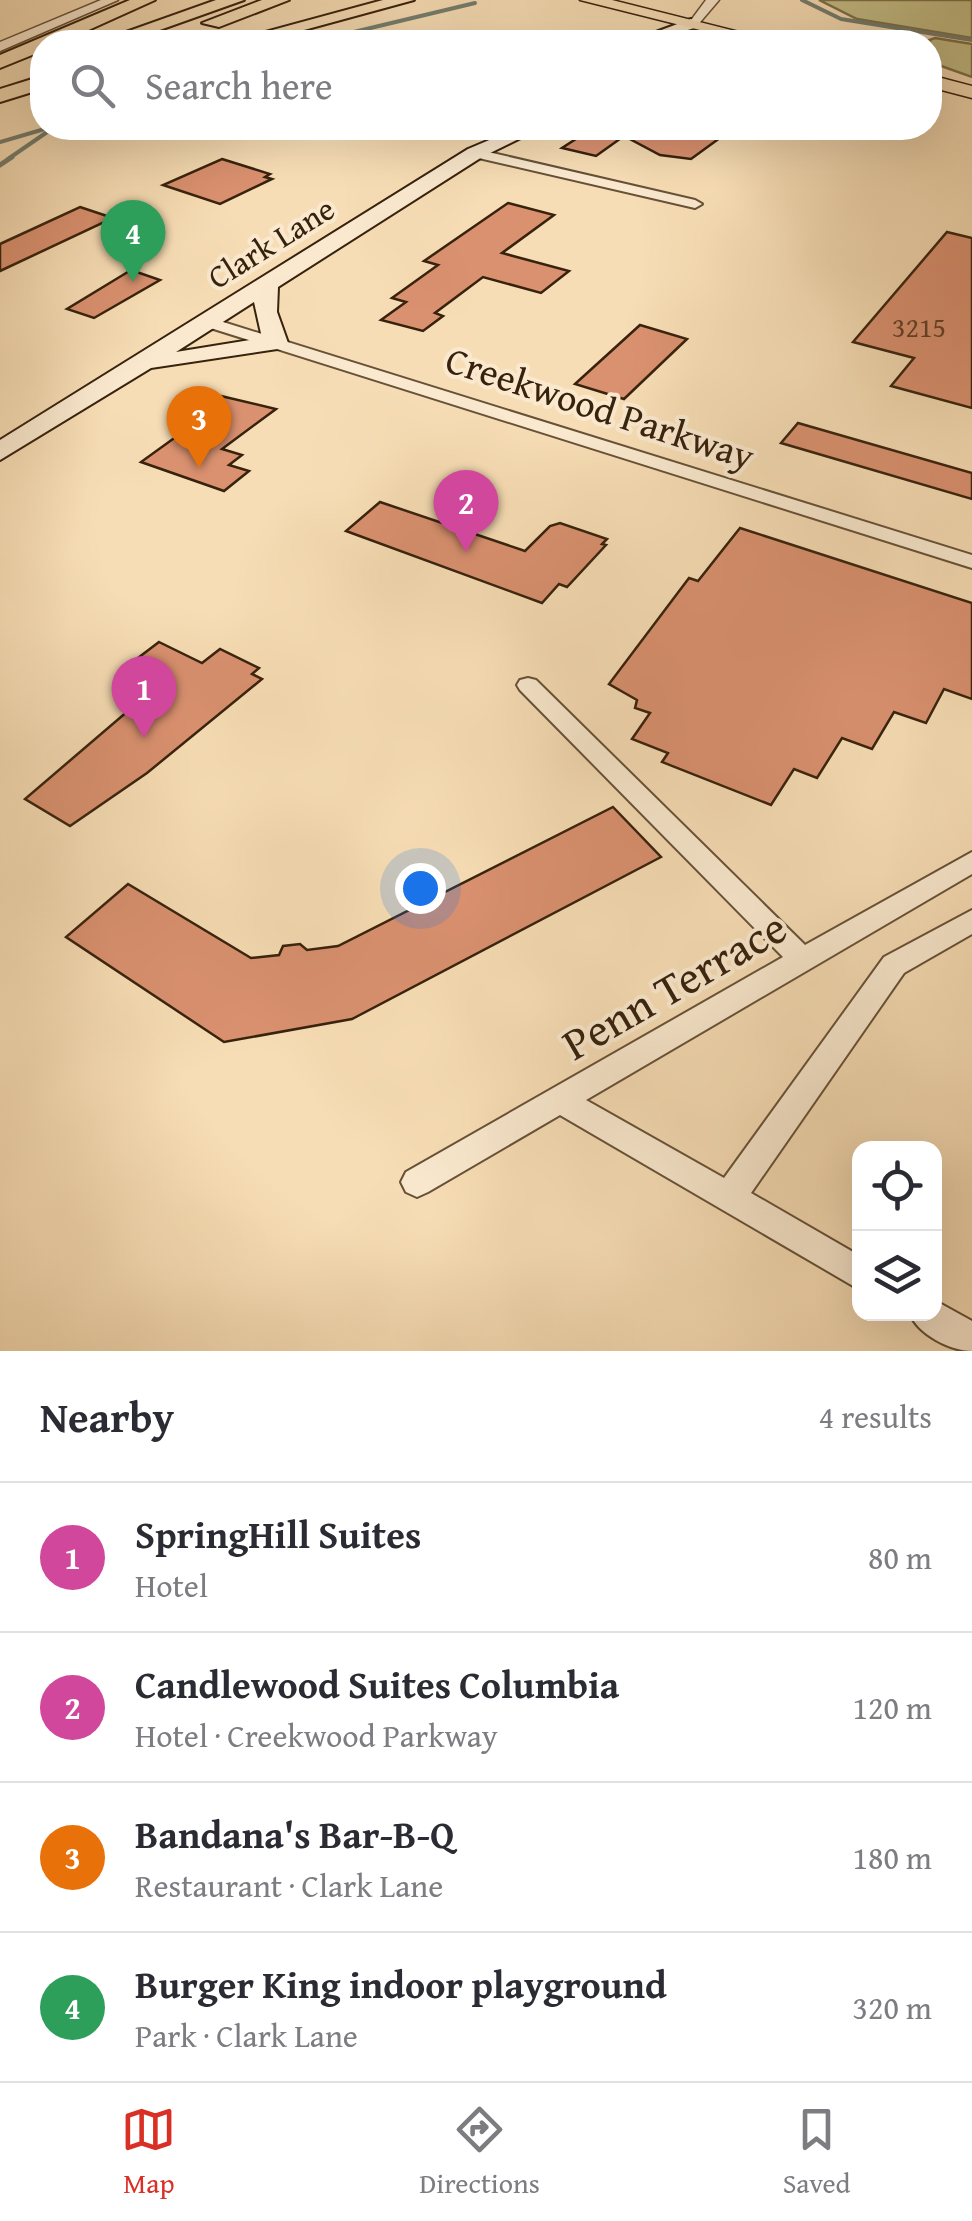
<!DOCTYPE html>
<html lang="en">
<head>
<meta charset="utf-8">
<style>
	body { margin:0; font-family:"Gentium Book Plus",serif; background:#f7f7f7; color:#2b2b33 }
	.controls { position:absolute; right:30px; bottom:30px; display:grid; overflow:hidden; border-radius:20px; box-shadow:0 10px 40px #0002 }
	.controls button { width:90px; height:90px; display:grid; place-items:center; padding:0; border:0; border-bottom:2px solid #e1e1e2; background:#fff; color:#2b2b33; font:50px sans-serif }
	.you { position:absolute; left:420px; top:888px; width:35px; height:35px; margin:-25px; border:8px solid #fff; border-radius:50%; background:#1a73e8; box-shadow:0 0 0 15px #1a73e833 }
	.badge { display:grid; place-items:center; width:65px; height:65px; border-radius:50%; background:#d93025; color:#fff; font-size:32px; font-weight:700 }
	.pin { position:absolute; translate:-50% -82px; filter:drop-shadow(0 2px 5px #0008) }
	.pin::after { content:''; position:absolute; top:52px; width:35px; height:30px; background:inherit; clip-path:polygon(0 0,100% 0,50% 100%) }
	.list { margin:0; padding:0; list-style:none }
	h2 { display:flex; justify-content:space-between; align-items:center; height:130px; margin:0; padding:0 40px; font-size:42px }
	h2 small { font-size:32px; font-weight:400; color:#7c7c81 }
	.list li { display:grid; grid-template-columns:65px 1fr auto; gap:30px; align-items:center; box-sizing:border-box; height:150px; padding:0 40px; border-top:2px solid #e1e1e2 }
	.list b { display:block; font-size:38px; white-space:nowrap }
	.list p { margin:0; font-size:32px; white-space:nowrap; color:#7c7c81 }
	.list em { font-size:32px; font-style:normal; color:#7c7c81 }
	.icon { flex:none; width:55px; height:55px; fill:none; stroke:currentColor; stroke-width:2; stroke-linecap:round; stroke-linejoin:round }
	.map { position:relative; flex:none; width:972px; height:1351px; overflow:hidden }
	.search { position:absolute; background:#fff; box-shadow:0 10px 40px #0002; left:30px; right:30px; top:30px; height:110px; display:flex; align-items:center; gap:25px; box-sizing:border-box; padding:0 35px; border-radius:40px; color:#7c7c81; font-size:38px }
	.sheet { height:730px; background:#fff }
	nav { display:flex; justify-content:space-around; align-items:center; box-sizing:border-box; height:140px; border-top:2px solid #e1e1e2; background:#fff; font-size:28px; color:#7c7c81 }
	nav a { display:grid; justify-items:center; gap:5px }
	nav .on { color:#d93025 }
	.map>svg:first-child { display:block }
	.green { fill:#c4bf88; stroke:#7e704a; stroke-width:2.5 }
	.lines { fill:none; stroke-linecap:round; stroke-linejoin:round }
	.stream-far1 { stroke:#747e6f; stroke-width:4 }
	.stream { stroke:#747e6f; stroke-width:5 }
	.building { fill:#da9170; stroke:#37220d; stroke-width:2.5 }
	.minor-casing { stroke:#675137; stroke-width:4 }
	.tertiary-casing { stroke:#675137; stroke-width:3 }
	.secondary-casing { stroke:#37220d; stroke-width:4 }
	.trunk-casing { stroke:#37220d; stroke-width:3 }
	.motorway-casing { stroke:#37220d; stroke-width:4 }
	.minor { fill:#fae9cf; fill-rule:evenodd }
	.tertiary { fill:#fae9cf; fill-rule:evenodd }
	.secondary { fill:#fae9cf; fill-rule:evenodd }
	.trunk { fill:#f7ddb5; fill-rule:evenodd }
	.motorway { fill:#f7ddb5; fill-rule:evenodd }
	.labels { text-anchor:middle; stroke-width:8; stroke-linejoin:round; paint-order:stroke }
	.far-number-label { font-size:28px; fill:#603e26 }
	.far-street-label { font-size:32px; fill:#37220d; stroke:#fae9cf }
	.street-label { font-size:38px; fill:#37220d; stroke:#fae9cf }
	.near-street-label { font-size:45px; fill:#37220d; stroke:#fae9cf }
</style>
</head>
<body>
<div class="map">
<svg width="972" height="1351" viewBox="0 0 972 1351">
	<rect width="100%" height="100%" fill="#f7ddb5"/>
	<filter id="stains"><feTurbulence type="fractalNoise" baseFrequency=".002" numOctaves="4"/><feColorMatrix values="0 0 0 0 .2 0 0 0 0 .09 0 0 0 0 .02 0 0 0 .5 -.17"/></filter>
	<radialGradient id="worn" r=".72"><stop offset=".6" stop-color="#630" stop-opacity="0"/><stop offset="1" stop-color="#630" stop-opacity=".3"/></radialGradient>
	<!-- green -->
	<g class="green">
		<polygon points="819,0 972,0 972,38 857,19"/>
		<polygon points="935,38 972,44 972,77 930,62 930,42 924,42"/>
	</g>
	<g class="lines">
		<!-- stream-far1 -->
		<g class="stream-far1">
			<polyline points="802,0 841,19 972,40"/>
			<polyline points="312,42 475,3"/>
			<polyline points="0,142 48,128"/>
			<polyline points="8,159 53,128"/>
		</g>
		<!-- stream -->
		<polyline class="stream" points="0,165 12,157"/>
	</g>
	<!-- building -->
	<g class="building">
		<polygon points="593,128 699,128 728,132 691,159 660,155 624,136 596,156 562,148"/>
		<polygon points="222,159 270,174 265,177 272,179 220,204 163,185"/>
		<polygon points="508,203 554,215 502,253 569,271 541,293 483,277 435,313 443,316 423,331 381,320 406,302 392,298 438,265 424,261"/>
		<polygon points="80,207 113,218 0,271 0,244"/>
		<polygon points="947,232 972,238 972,408 891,386 914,358 853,342"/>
		<polygon points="131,270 160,280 94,318 67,309"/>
		<polygon points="640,325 687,339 624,399 575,384"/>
		<polygon points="221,396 276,409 222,449 242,455 229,465 249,471 224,491 141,462 209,413 200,410"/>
		<polygon points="798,423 972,473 972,499 781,443"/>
		<polygon points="380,502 525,551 550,526 560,523 607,539 602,544 606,545 567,587 559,584 542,603 346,531"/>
		<polygon points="740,528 972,603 972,699 944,689 926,723 894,712 872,749 842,738 817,778 794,769 771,805 662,762 668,753 632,739 650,713 635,708 637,700 609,684 689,578 698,581"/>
		<polygon points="159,642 202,663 220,649 259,668 252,674 262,679 147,773 70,826 25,799 163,681 130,664"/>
		<polygon points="613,807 661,857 352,1019 224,1042 66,937 128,884 251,958 279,955 283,946 300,944 307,950 338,946"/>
	</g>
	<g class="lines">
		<defs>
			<g id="minor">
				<polygon points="475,149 695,200 702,204 695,208 470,156 468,153"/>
				<polygon points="207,317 972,555 972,568 201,325 201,319"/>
				<polygon points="528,678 536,680 805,945 972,852 972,874 586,1100 724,1178 884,957 972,910 972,934 904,973 751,1193 860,1256 860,1290 560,1115 428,1192 417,1197 406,1192 401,1182 406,1172 783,957 520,690 517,685 520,680"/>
				<path d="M934 1300 972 1321V1351C950 1351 918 1334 910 1314H934Z"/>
			</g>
			<g id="tertiary">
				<polygon points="101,0 118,0 0,51 0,42"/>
				<polygon points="706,0 719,0 696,27 686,27"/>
			</g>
			<g id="secondary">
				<polygon points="691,19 699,24 697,27 651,42 629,42"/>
				<path d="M518 128H541L482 157 278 287 277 312 288 343 284 348 151 368 0 460V440L468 149ZM254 302 262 338 176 352Z"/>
			</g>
			<g id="trunk">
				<polygon points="580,0 612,0 779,42 748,42"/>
				<polygon points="930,75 972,86 972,98 930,87"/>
			</g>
			<g id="motorway">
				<polygon points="130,0 155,0 62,42 42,42 42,51 0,68 0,55"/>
				<polygon points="216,0 244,0 126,42 98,42"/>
				<polygon points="262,0 289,0 219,27 202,23"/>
				<polygon points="383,0 414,0 260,42 228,42"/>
				<polygon points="42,76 42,89 0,102 0,89"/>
			</g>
		</defs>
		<!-- minor casing -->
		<use href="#minor" class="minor-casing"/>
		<!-- tertiary casing -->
		<use href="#tertiary" class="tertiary-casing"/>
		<!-- secondary casing -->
		<use href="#secondary" class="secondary-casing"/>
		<!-- trunk casing -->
		<use href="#trunk" class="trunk-casing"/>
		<!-- motorway casing -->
		<use href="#motorway" class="motorway-casing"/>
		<!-- minor -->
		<use href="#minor" class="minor"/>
		<!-- tertiary -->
		<use href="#tertiary" class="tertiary"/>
		<!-- secondary -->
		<use href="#secondary" class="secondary"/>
		<!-- trunk -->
		<use href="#trunk" class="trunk"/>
		<!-- motorway -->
		<use href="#motorway" class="motorway"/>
	</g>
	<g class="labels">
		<!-- far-number labels -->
		<g class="far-number-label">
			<text x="919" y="337">3215</text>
		</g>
		<!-- far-street labels -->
		<g class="far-street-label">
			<text transform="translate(271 243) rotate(-32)" y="11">Clark Lane</text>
		</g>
		<!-- street labels -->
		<g class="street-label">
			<text transform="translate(600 408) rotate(18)" y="13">Creekwood Parkway</text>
		</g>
		<!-- near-street labels -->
		<g class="near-street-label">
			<text transform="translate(674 985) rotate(-30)" y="16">Penn Terrace</text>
		</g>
	</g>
	<rect width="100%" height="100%" filter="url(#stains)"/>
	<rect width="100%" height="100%" fill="url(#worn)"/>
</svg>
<div class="controls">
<button><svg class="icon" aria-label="locate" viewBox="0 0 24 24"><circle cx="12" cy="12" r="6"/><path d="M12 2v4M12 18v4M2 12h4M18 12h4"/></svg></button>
<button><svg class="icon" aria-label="layers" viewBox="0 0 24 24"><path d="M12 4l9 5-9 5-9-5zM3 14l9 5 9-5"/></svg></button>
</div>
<div class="you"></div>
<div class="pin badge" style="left:144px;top:738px;background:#d1479c">1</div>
<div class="pin badge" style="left:466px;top:552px;background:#d1479c">2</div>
<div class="pin badge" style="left:199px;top:468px;background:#e8710a">3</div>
<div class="pin badge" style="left:133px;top:282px;background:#2e9e5b">4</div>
<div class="search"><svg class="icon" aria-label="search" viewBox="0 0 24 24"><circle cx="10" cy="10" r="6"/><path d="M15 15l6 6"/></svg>Search here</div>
</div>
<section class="sheet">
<h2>Nearby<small>4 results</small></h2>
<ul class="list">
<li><span class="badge" style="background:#d1479c">1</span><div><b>SpringHill Suites</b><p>Hotel</p></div><em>80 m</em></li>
<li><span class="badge" style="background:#d1479c">2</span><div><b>Candlewood Suites Columbia</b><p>Hotel · Creekwood Parkway</p></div><em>120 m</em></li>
<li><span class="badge" style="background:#e8710a">3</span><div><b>Bandana's Bar-B-Q</b><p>Restaurant · Clark Lane</p></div><em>180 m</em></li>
<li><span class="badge" style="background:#2e9e5b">4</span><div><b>Burger King indoor playground</b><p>Park · Clark Lane</p></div><em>320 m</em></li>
</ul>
</section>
<nav>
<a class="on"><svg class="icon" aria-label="map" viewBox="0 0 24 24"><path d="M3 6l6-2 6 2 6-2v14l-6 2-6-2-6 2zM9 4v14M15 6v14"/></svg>Map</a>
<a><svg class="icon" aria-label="directions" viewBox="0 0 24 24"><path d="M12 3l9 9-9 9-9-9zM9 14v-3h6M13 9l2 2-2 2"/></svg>Directions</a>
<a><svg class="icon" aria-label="saved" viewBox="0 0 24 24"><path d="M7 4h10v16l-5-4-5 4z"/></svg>Saved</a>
</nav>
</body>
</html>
